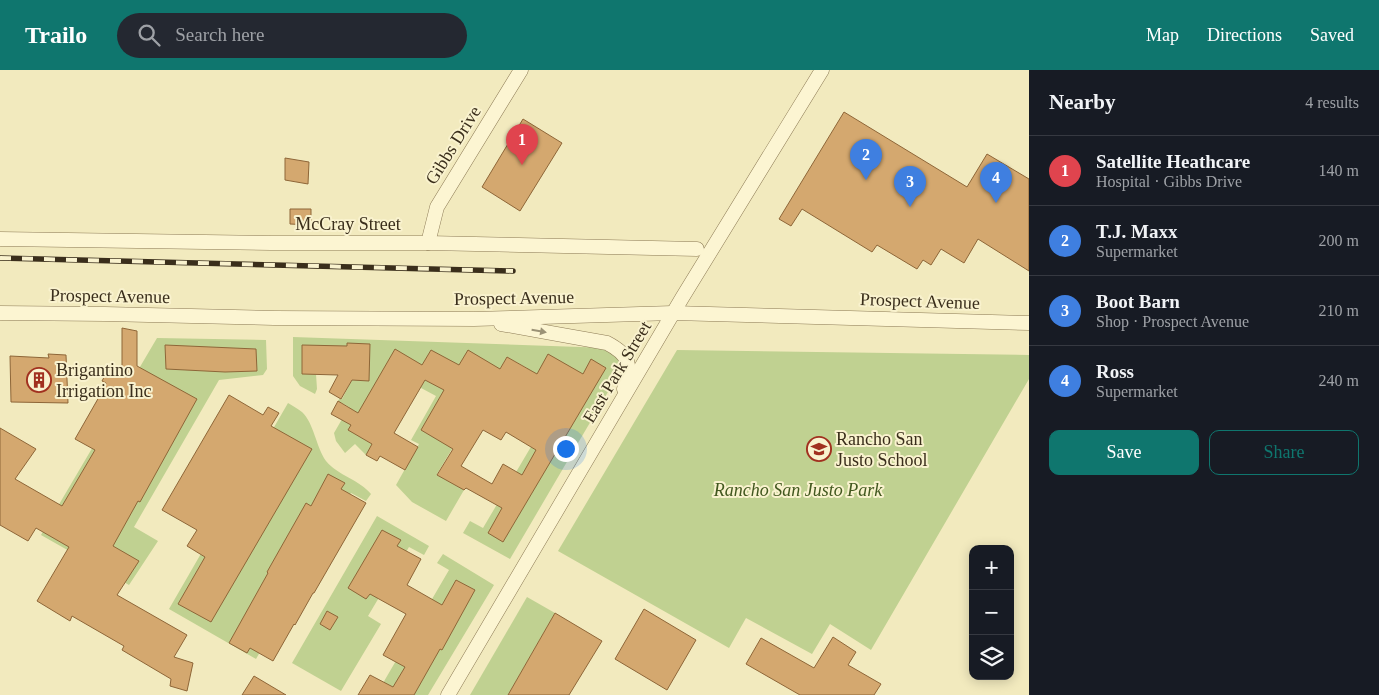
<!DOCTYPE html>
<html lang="en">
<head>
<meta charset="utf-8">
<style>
	body { margin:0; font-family:"Times New Roman",serif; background:#242831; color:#f1f3f6 }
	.controls { position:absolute; right:15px; bottom:15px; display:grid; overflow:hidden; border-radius:10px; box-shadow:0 2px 12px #0003 }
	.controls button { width:45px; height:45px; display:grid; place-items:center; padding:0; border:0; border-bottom:1px solid #363941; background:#171b24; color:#f1f3f6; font:25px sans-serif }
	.you { position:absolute; left:565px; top:378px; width:18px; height:18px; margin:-12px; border:4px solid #fff; border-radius:50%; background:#1a73e8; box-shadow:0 0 0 8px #1a73e833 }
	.badge { display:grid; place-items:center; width:32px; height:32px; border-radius:50%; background:#0f766e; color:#fff; font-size:16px; font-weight:700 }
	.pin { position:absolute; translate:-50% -41px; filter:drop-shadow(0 1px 2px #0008) }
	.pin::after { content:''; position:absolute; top:26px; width:18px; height:15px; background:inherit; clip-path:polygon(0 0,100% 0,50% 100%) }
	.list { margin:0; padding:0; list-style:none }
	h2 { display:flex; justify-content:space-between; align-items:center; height:65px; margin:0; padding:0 20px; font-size:21px }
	h2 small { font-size:16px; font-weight:400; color:#9ea1a6 }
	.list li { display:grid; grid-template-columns:32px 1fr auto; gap:15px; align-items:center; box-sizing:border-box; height:70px; padding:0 20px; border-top:1px solid #363941 }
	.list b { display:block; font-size:19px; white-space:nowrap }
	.list p { margin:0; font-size:16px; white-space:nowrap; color:#9ea1a6 }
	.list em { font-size:16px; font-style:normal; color:#9ea1a6 }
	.actions { display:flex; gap:10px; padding:15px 20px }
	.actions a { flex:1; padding:11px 0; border:1px solid #0f766e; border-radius:10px; text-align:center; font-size:18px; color:#0f766e }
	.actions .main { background:#0f766e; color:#fff }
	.icon { flex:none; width:28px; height:28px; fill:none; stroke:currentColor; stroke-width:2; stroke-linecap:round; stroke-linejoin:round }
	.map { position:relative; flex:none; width:1029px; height:625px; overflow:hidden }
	header { display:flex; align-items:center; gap:30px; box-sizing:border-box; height:70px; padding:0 25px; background:#0f766e; color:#fff }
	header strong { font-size:24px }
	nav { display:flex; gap:28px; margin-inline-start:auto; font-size:18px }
	.search { width:350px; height:45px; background:#242831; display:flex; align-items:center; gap:12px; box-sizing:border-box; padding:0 18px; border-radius:28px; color:#9ea1a6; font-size:19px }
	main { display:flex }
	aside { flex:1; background:#171b24 }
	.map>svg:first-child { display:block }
	.green { fill:#c0d191 }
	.building { fill:#d4a86f; stroke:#8e6638; fill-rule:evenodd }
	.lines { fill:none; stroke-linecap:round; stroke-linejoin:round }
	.minor-casing { stroke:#8c7a55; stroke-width:15 }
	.minor { stroke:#fcf5d2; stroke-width:14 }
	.rail-casing { stroke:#3a2e1b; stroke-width:5.5 }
	.rail { stroke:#f9f2ce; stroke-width:4; stroke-dasharray:11; stroke-linecap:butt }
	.oneway { fill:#9b9276 }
	.labels { text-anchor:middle; stroke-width:4; stroke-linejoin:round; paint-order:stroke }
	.street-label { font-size:18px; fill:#3a2e1b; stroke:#f9f2ce }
	.poi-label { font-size:18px; fill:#3a2e1b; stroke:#f9f2ce; text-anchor:start }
	.park-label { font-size:18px; font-style:italic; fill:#42581f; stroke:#f9f2ce }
</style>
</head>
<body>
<header>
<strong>Trailo</strong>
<div class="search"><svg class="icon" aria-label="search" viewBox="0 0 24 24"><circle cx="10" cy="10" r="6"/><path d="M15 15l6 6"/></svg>Search here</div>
<nav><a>Map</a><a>Directions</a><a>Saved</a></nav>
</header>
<main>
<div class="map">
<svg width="1029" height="625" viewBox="0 0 1029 625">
	<rect width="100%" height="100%" fill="#f2eabe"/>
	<!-- green -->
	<g class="green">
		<polygon points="293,267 609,278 621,292 622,298 510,489 463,463 470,451 483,458 555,336 518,314 527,298 507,287 437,404 464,420 446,451 412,432 396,415 419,374 411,370 436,326 408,311 366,385 355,374 345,383 336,371 334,363 349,337 338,331 340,328 342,329 352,310 369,310 369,274 347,274 347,308 302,275 302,304 316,304 317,319 315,324 300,316 293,306"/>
		<polygon points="157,268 266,270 267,299 263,305 219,310 134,457 158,471 129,515 41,465"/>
		<polygon points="677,280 1029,285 1029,309 871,580 830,554 812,584 746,548 729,578 558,481"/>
		<path d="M288 333C293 336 298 339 302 342 314 353 316 377 326 391 337 405 360 410 371 424L366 431 351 423 256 589 169 539Z"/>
		<polygon points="377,446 429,476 424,485 409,477 368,546 381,554 341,621 292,593"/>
		<polygon points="443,484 494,515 428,625 376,625 449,500 437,493"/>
		<polygon points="527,527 555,543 508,625 470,625"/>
	</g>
	<!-- building -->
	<g class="building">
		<polygon points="844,42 967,117 987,84 1029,109 1029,201 978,169 964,193 941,179 931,195 923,190 917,199 877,175 872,182 802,139 791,156 779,149"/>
		<polygon points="523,49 562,73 520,141 482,117"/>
		<polygon points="285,88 309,92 308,114 285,110"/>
		<polygon points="290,139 311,139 311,155 290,154"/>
		<polygon points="122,258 137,261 137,296 197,329 140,432 138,431 113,476 139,491 117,525 187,565 174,587 193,593 187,621 170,616 171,609 122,580 124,576 72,546 70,551 37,531 69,477 36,458 28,471 0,455 0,358 36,379 15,409 62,436 95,380 75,369 103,320 106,313 102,311 110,296 122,302"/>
		<polygon points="347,273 370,274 369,311 352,310 341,329 329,322 338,305 302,304 302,275 347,276"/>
		<polygon points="165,275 256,279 257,301 225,302 166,299"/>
		<path d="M395 279 422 295 431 280 459 295 468 280 500 299 507 287 537 304 548 284 583 304 591 289 606 298 503 472 488 463 502 438 466 418 464 420 437 405 453 379 421 360 444 320 425 310 394 363 418 377 405 400 380 386 377 391 366 385 372 374 348 360 351 355 331 344 338 331 358 343ZM483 360 501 370 506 362 536 380 522 405 503 394 492 414 461 396Z"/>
		<polygon points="48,284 66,285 68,333 11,332 10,286 49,288"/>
		<polygon points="229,325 263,345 268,337 279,343 271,356 312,379 211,552 178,534 205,487 187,476 197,460 162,440"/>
		<polygon points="328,404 345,413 341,419 366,433 314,523 313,523 295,555 294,554 273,591 250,578 247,583 229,573 268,503 267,502 306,433 311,436"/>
		<polygon points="382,460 401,470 397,476 421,489 407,515 442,535 456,510 475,520 442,580 440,579 414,625 358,625 370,605 393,617 405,597 383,585 406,544 370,524 366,529 348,518"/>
		<polygon points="644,539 696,570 667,620 615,589"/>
		<polygon points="327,541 338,547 330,560 320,554"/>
		<polygon points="555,543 602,571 569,625 508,625"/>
		<polygon points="833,567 856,582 848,595 881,614 874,625 800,625 746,594 761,568 814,598"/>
		<polygon points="254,606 286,625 242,625"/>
	</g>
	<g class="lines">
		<defs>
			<g id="minor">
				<polyline points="0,169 271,173 428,173 697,179"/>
				<polyline points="428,173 437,137 521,0"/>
				<polyline points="0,243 105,244 274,248 474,249 673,243 1029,253"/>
				<path d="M501 254 607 273C630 285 632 295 624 319"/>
				<polyline points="448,625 682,228 822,0"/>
			</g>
		</defs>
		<!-- minor casing -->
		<use href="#minor" class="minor-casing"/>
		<!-- minor -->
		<use href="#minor" class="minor"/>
		<defs>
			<polyline id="rail" points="0,188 513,201"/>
		</defs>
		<!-- rail casing -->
		<use href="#rail" class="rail-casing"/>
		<!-- rail -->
		<use href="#rail" class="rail"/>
	</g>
	<!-- one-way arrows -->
	<defs><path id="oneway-solid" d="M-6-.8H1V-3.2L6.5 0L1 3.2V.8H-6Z" transform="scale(1.25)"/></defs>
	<use class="oneway" href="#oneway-solid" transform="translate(539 261) rotate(10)"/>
	<!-- icons -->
	<defs>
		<symbol id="building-ring" viewBox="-11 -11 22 22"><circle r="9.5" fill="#f9f2ce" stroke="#a1301f" stroke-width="1.5"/><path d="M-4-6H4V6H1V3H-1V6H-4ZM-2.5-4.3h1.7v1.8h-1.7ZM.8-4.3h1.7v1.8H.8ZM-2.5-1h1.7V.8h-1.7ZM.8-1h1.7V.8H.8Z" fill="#a1301f"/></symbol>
		<symbol id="school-ring" viewBox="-11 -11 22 22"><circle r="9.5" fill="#f9f2ce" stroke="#a1301f" stroke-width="1.5"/><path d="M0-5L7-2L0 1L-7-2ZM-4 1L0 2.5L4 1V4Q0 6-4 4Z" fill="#a1301f"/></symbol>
	</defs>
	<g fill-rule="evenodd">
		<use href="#building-ring" x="25" y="296" width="28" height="28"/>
		<use href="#school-ring" x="805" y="365" width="28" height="28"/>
	</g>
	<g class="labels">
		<!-- street labels -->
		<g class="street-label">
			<text transform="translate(453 75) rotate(-58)" y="6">Gibbs Drive</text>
			<text x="348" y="160">McCray Street</text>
			<text transform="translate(110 226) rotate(1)" y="6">Prospect Avenue</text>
			<text transform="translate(514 228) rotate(-1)" y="6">Prospect Avenue</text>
			<text transform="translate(920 231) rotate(2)" y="6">Prospect Avenue</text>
			<text transform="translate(617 302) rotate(-59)" y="6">East Park Street</text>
		</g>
		<!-- poi labels -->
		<g class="poi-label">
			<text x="56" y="306">Brigantino<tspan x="56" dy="21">Irrigation Inc</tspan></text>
			<text x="836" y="375">Rancho San<tspan x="836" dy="21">Justo School</tspan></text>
		</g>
		<!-- park labels -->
		<g class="park-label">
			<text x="798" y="426">Rancho San Justo Park</text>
		</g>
	</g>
</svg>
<div class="controls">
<button>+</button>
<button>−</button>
<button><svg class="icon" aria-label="layers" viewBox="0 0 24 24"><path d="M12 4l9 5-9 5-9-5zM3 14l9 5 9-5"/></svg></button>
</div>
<div class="you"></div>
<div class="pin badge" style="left:522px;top:95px;background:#e0444e">1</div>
<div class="pin badge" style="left:866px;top:110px;background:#3f7fe0">2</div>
<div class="pin badge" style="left:910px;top:137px;background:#3f7fe0">3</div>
<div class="pin badge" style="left:996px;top:133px;background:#3f7fe0">4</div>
</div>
<aside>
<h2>Nearby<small>4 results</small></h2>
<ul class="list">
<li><span class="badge" style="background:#e0444e">1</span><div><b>Satellite Heathcare</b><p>Hospital · Gibbs Drive</p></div><em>140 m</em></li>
<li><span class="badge" style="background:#3f7fe0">2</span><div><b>T.J. Maxx</b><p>Supermarket</p></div><em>200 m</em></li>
<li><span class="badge" style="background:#3f7fe0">3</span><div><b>Boot Barn</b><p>Shop · Prospect Avenue</p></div><em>210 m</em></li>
<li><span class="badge" style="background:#3f7fe0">4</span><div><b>Ross</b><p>Supermarket</p></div><em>240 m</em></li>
</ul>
<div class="actions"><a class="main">Save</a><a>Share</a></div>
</aside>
</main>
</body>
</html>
